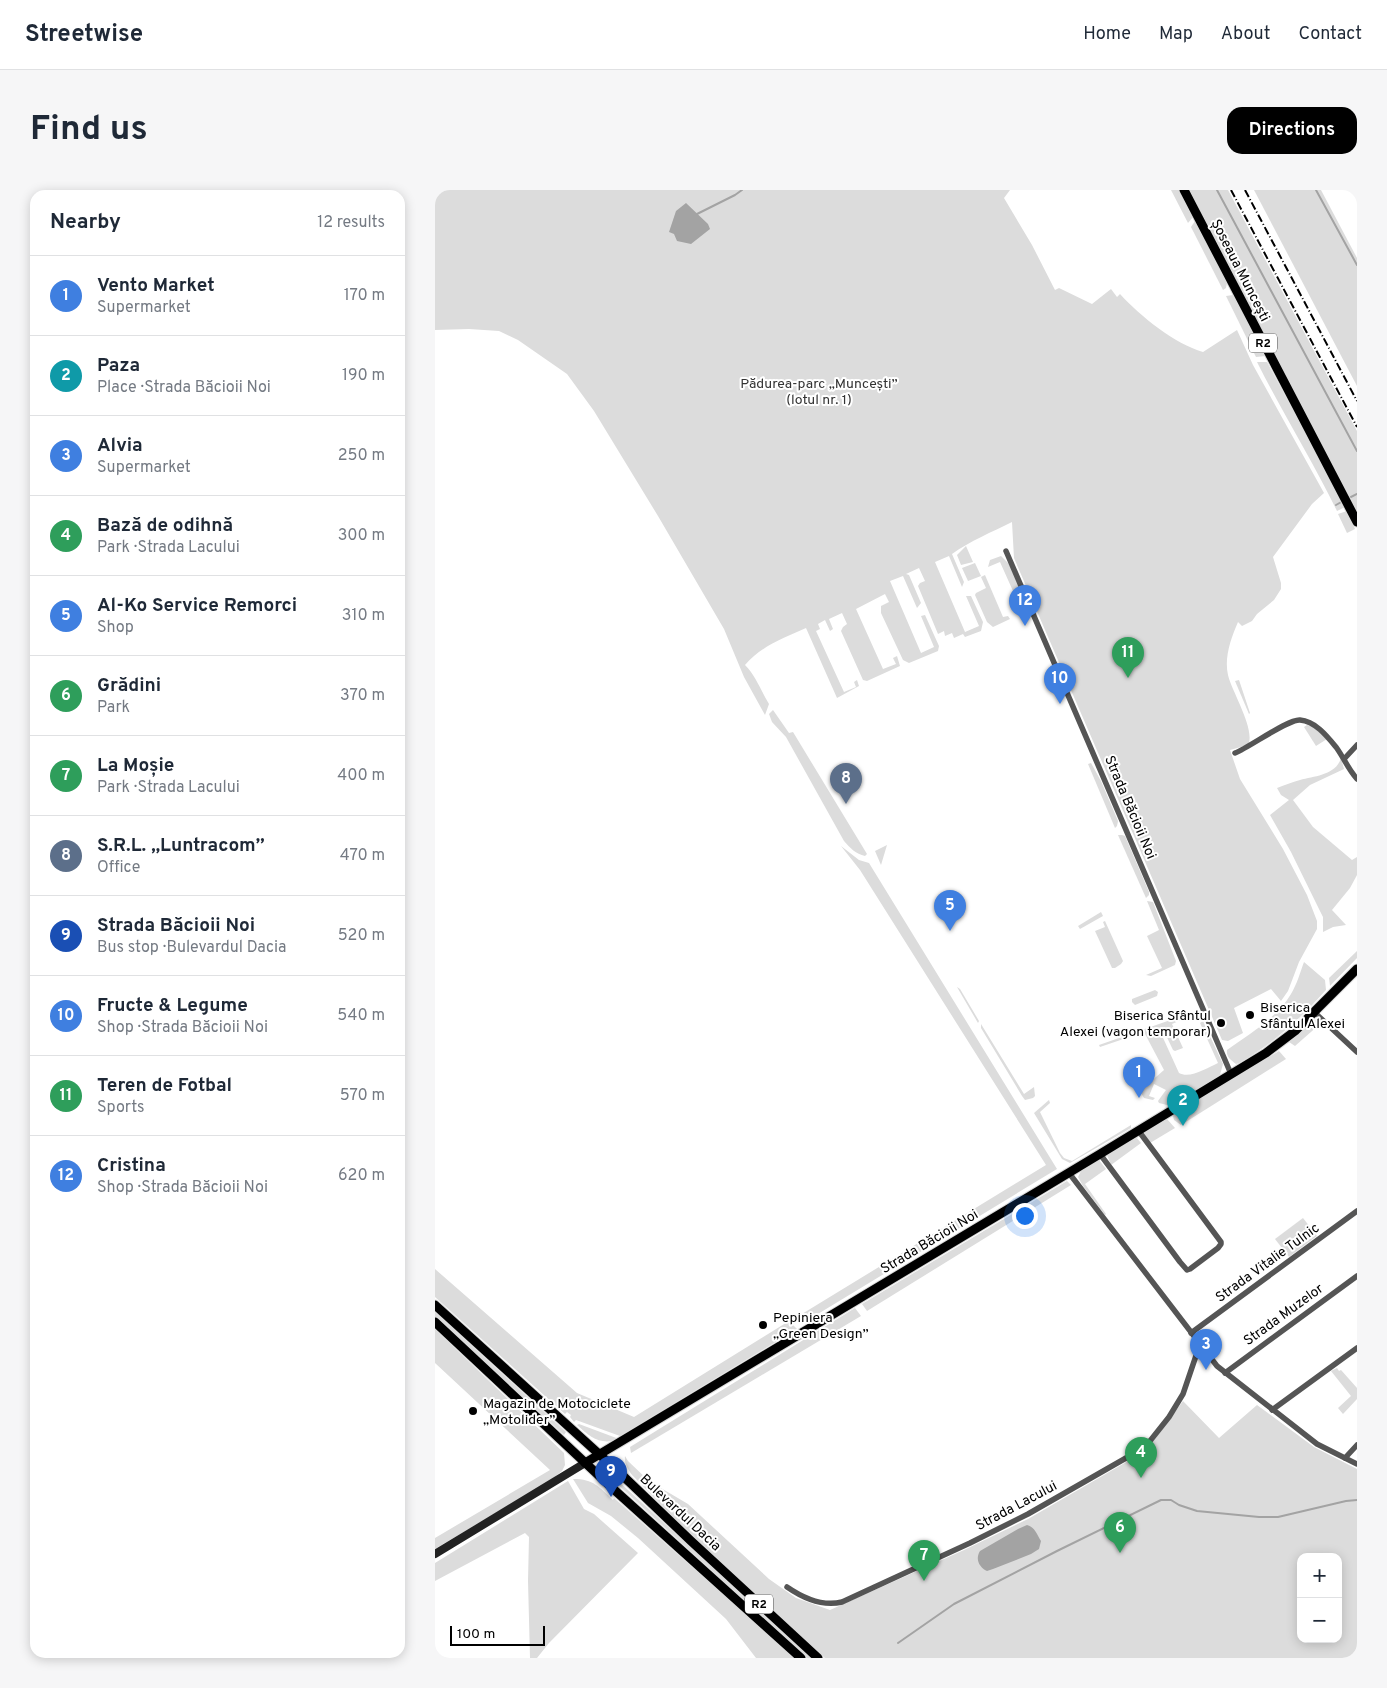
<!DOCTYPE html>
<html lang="en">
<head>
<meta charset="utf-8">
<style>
	body { margin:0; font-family:Overpass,sans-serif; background:#f6f6f7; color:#1f2937 }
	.controls { position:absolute; right:15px; bottom:15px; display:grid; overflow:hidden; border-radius:10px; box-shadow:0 2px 12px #0003 }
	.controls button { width:45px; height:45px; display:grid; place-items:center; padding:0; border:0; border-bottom:1px solid #e0e1e3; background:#fff; color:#1f2937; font:25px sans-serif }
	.scale { position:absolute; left:15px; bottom:12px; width:95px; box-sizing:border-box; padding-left:5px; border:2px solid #000; border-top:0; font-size:14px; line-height:18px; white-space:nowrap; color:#000; -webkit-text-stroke:4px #fff; paint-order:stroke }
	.you { position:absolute; left:589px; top:1025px; width:18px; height:18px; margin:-12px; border:4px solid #fff; border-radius:50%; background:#1a73e8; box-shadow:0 0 0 8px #1a73e833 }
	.badge { display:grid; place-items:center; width:32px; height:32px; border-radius:50%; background:#000; color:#fff; font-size:16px; font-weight:700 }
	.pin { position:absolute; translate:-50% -41px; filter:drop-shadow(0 1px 2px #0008) }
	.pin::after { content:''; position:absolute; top:26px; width:18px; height:15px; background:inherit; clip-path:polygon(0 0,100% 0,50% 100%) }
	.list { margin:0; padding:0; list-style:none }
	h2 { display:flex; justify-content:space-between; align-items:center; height:65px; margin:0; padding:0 20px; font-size:21px }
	h2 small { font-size:16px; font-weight:400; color:#747a83 }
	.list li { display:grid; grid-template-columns:32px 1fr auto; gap:15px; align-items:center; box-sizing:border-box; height:80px; padding:0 20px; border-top:1px solid #e0e1e3 }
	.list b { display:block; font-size:19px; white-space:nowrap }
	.list p { margin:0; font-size:16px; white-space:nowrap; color:#747a83 }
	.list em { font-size:16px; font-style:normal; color:#747a83 }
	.map { position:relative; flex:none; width:922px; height:1468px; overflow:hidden; border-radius:15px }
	header { display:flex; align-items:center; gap:30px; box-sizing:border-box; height:70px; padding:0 25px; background:#fff; border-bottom:1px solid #e0e1e3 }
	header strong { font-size:24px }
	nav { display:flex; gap:28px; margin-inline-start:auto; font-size:18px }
	.intro { display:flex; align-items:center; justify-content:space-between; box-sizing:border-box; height:120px; padding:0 30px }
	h1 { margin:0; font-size:35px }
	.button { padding:12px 22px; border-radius:15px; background:#000; color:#fff; font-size:18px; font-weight:700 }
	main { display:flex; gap:30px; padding:0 30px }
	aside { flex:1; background:#fff; border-radius:15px; box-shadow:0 2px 12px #0003 }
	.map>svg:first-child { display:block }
	.green { fill:#dcdcdc; fill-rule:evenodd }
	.water { fill:#a3a3a3 }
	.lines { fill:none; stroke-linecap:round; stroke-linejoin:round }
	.stream { stroke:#a3a3a3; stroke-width:2 }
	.primary-casing { stroke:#dbdbdb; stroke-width:11 }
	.street { stroke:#555; stroke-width:5.5 }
	.secondary { stroke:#222; stroke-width:8 }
	.primary { stroke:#000; stroke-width:9 }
	.rail { stroke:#000; stroke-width:2; stroke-dasharray:8 2.5 1 2.5; stroke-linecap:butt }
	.poi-dot { fill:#000; stroke:#fff; stroke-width:2 }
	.labels { text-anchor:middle; stroke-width:4; stroke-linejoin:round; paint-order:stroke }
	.shield { fill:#fff; stroke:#4c4c4c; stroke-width:1 }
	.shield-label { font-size:12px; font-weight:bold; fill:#000 }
	.street-label { font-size:14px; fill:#000; stroke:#fff }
	.park-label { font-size:14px; fill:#333; stroke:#fff }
	.poi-label { font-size:14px; fill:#000; stroke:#fff; text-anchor:start }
</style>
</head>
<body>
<header>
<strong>Streetwise</strong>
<nav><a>Home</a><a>Map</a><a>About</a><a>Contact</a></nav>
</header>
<div class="intro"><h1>Find us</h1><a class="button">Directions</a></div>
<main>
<aside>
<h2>Nearby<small>12 results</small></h2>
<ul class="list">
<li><span class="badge" style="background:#3f7fe0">1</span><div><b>Vento Market</b><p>Supermarket</p></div><em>170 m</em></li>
<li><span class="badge" style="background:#0f9aa8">2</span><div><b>Paza</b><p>Place · Strada Băcioii Noi</p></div><em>190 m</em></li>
<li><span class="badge" style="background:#3f7fe0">3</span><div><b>Alvia</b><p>Supermarket</p></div><em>250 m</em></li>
<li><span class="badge" style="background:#2e9e5b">4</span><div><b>Bază de odihnă</b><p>Park · Strada Lacului</p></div><em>300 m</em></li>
<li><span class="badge" style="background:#3f7fe0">5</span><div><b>Al-Ko Service Remorci</b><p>Shop</p></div><em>310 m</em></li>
<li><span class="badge" style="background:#2e9e5b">6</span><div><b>Grădini</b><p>Park</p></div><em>370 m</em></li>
<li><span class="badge" style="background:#2e9e5b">7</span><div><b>La Moșie</b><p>Park · Strada Lacului</p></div><em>400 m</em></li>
<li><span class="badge" style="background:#5c6f8a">8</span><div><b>S.R.L. „Luntracom”</b><p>Office</p></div><em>470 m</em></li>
<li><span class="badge" style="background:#1a4fb4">9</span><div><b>Strada Băcioii Noi</b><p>Bus stop · Bulevardul Dacia</p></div><em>520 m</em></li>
<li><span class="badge" style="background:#3f7fe0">10</span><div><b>Fructe &amp; Legume</b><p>Shop · Strada Băcioii Noi</p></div><em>540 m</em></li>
<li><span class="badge" style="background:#2e9e5b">11</span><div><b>Teren de Fotbal</b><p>Sports</p></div><em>570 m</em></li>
<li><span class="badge" style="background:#3f7fe0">12</span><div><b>Cristina</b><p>Shop · Strada Băcioii Noi</p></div><em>620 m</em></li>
</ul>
</aside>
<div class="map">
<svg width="922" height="1468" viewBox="0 0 922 1468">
	<rect width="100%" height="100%" fill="#fff"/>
	<!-- green -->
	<g class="green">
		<path d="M0 0H575L569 8 597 55 620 100 624 98 657 114 676 99 682 107 685 104C705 126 740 154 768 162L802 140 818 175 889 303 877 314 838 367 846 393V399L839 410 822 424 817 431 807 436 803 432C796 448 789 468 793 485 797 502 821 540 813 555L795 560 805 589 848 659 872 705 882 731V739L864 772 853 801 846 811 836 799 799 818 808 843 793 851 787 850 579 368 577 332C557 342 535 351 517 364L529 392 527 397 514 366 500 372 530 442 544 436 531 406H536L548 432 546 441 530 447 528 444 519 448 517 443 510 446 509 441 503 444 483 396 485 393 490 391 484 378 471 384 474 385 486 413 482 418 468 386 455 391 486 463 499 457 486 426 490 425 504 456 503 461 474 473 468 470 446 423V416L454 412 450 404 421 419 448 479 461 474 458 468 462 466 465 476 432 491 428 490 406 441 408 437 412 434 407 423 394 429 398 439 395 441 390 430 383 434 385 439 381 441 409 502 421 497 419 492 422 490 424 496 402 508 371 438C349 448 326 456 310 475 321 486 326 501 334 514L330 525 309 487 289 439 223 326 159 221 132 184 83 150 64 141 34 139 0 140Z"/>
		<polygon points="736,0 744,0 758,27 753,33"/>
		<polygon points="754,0 793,0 922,241 922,321"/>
		<polygon points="819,0 886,0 922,68 922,196"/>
		<polygon points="760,31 792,93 791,98 788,100 756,37"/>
		<polygon points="798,105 831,166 821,167 791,106"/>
		<path d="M822 172H832L910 317 902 321C877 270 847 222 822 172Z"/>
		<polygon points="912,321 920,339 912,343 903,324"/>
		<polygon points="531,356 538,372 526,375 522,365"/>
		<polygon points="566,366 574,374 588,406 585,410 582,410 565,372 553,377 555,370"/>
		<polygon points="540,373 546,386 533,391 527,378"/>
		<polygon points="550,385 568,427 573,426 575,429 558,437 552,432 540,405 541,403 551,398 546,387"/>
		<polygon points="804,490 815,523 814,524 800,491"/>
		<path d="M338 520 354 543 358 542 432 664 430 666C421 664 415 658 409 651L351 547 337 532 334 524Z"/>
		<polygon points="872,535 878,537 892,549 881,556 869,537"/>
		<path d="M906 568 909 579 875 595 858 610 878 637 917 670 922 667V685L915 698 897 720 911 735 898 737 888 742V727L883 717 856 662 835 625 854 610 846 605 842 598C850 595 857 592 865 590 880 586 901 585 906 568Z"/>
		<polygon points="656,573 666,591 683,631 682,636 680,638 653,574"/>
		<polygon points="683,645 687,645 690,646 714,702 714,705 711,708"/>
		<polygon points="452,655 446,675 440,661"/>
		<polygon points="406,656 424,670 434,673 622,979 368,1133 362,1127 611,975 425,680"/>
		<polygon points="712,711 718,712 741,771 740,775 716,786 711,785 727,778 712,746 724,740"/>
		<polygon points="666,722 668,726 645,739 643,736"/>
		<polygon points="670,731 688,771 686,774 680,778 677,778 660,741 670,737 668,732"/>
		<polygon points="922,761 922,768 895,796 894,788"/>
		<path d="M869 772 890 790 891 800C863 831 840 852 804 873L801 874C796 870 791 867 792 860 815 843 841 829 856 804 862 794 865 783 869 772Z"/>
		<polygon points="522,797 525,799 544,831 543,833"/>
		<polygon points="720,800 723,802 722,806 700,815 697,812 697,809"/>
		<path d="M764 820 762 823 737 834 748 858 740 861 738 860 728 839H724L744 883C755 889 772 878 783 873L765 833 768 831 788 874 785 885 736 916 724 913 723 911 731 900 719 894 714 906 720 908 718 910 709 908 705 901 729 880 709 842 665 857 664 855Z"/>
		<polygon points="880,829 885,834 860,856 854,852"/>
		<polygon points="546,834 589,904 599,897 600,906 598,908 590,910 587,906 546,838"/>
		<polygon points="844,861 851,869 746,935 739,930 738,926 746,920"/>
		<polygon points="614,910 615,913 605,922 625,963 629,968 637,971 696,935 696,938 635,973 627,969 599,923"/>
		<polygon points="732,929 740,938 715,953 709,943"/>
		<polygon points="701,947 706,953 676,975 672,965"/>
		<polygon points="664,970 671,979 650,994 671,1024 670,1025 648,996 643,987 646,981"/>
		<polygon points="632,991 636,995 432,1121 427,1114"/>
		<polygon points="868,1028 882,1046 854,1067 840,1049"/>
		<polygon points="0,1079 142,1203 199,1227 354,1131 362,1139 185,1246 141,1230 139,1232 135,1227 136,1225 132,1222 130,1224 0,1107"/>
		<polygon points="420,1118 426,1126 196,1263 195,1257"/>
		<polygon points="0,1122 131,1242 129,1245 0,1127"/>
		<polygon points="0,1139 129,1263 130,1275 127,1281 116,1290 0,1359 0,1348 115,1280 0,1173"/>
		<polygon points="902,1178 904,1181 906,1180 922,1198 922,1209 908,1224 903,1218 916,1206 896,1181"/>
		<path d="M748 1211 784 1248 822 1215 879 1257 922 1279V1468H390L260 1349 197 1285C193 1279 189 1273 190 1266L193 1271 214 1291 253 1314 334 1389 361 1408 395 1420 529 1360 593 1329 712 1260ZM866 1367H903V1449H866Z"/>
		<path d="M144 1234 184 1249C166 1256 155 1247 142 1235Z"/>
		<path d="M138 1289C159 1289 164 1297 178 1310L179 1308 360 1468H321L291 1429 203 1348 176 1326 153 1313Z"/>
		<polygon points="182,1290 377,1468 372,1468 180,1292"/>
		<polygon points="133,1291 149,1319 159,1324 203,1363 114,1453 102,1468 95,1468 93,1391 94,1347 90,1343 0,1391 0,1373"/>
	</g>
	<!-- water -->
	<g class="water">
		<polygon points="251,13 273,34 275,39 256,54 242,51 239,44 234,42 241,21"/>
		<path d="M592 1335C600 1337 602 1345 606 1351L604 1359 596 1364 558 1379 552 1381C544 1377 540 1369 545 1361L583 1339Z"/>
	</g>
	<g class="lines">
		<!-- stream -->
		<g class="stream">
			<polyline points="782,0 922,261"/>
			<polyline points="881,0 922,75"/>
			<polyline points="262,24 300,5 307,0"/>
			<polyline points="912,309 922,304"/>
			<polyline points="901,315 908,311"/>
			<polyline points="463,1453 519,1414 622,1361 726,1310 736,1310 744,1315 762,1321 824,1327 843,1327 911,1311 922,1310"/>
		</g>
		<defs>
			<g id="primary">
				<polyline points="749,0 922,332"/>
				<polyline points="0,1115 186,1284 256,1351 383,1468"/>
				<polyline points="0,1132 175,1296 366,1468"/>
				<polyline points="150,1273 665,964 831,863 860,841 922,779"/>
			</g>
		</defs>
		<!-- primary casing -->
		<use href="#primary" class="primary-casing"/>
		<!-- street -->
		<g class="street">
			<polyline points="571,361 796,884"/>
			<path d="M800 563C815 557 853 529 865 530 880 531 892 546 901 557 909 568 913 579 922 589"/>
			<polyline points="910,568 922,555"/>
			<polyline points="879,822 922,862"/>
			<polyline points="665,964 745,1072 752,1080 755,1079 783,1058 786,1054 786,1052 703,940"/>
			<polyline points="634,983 782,1176 882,1254 922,1274"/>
			<polyline points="756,1143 922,1021"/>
			<polyline points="790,1183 922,1086"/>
			<polyline points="837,1220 922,1158"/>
			<polyline points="910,1268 922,1255"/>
			<path d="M352 1397C368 1408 387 1417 407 1412L535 1353 593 1324 705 1260 711 1256 734 1227 748 1204 765 1154"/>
		</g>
		<!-- secondary -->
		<polyline class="secondary" points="0,1364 150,1273"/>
		<!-- primary -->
		<use href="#primary" class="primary"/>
		<!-- rail -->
		<g class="rail">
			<polyline points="796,0 922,237"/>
			<polyline points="810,0 922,211"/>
		</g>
	</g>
	<!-- markers -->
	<g class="poi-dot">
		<circle cx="815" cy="825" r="5"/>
		<circle cx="786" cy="833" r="5"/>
		<circle cx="328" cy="1135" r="5"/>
		<circle cx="38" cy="1221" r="5"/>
	</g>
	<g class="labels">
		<!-- shield labels -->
		<g class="shield">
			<rect x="814" y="143.5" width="28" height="19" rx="4"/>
			<rect x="310" y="1404.5" width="28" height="19" rx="4"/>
		</g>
		<g class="shield-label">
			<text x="828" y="157">R2</text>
			<text x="324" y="1418">R2</text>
		</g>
		<!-- street labels -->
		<g class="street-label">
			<text transform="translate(806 80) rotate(63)" y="5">Șoseaua Muncești</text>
			<text transform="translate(696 617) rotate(67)" y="5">Strada Băcioii Noi</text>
			<text transform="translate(494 1051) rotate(-31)" y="5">Strada Băcioii Noi</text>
			<text transform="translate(832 1072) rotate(-36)" y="5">Strada Vitalie Tulnic</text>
			<text transform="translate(848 1124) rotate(-36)" y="5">Strada Muzelor</text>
			<text transform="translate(581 1315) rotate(-28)" y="5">Strada Lacului</text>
			<text transform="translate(246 1322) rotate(43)" y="5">Bulevardul Dacia</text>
		</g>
		<!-- park labels -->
		<g class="park-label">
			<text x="384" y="198">Pădurea-parc „Muncești”<tspan x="384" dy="16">(lotul nr. 1)</tspan></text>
		</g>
		<!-- poi labels -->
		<g class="poi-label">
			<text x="825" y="822">Biserica<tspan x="825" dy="16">Sfântul Alexei</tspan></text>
			<text x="776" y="830" text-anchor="end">Biserica Sfântul<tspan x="776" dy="16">Alexei (vagon temporar)</tspan></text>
			<text x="338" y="1132">Pepiniera<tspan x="338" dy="16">„Green Design”</tspan></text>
			<text x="48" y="1218">Magazin de Motociclete<tspan x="48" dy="16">„Motolider”</tspan></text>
		</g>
	</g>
</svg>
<div class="controls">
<button>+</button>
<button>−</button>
</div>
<div class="scale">100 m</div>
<div class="you"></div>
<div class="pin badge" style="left:704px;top:908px;background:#3f7fe0">1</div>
<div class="pin badge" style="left:748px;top:936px;background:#0f9aa8">2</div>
<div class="pin badge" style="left:771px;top:1180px;background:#3f7fe0">3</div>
<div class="pin badge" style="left:706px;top:1288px;background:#2e9e5b">4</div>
<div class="pin badge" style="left:515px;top:741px;background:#3f7fe0">5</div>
<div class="pin badge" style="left:685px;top:1363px;background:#2e9e5b">6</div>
<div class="pin badge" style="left:489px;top:1391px;background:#2e9e5b">7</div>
<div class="pin badge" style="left:411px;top:614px;background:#5c6f8a">8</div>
<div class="pin badge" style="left:176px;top:1307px;background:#1a4fb4">9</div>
<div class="pin badge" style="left:625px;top:514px;background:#3f7fe0">10</div>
<div class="pin badge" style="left:693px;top:488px;background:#2e9e5b">11</div>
<div class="pin badge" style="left:590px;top:436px;background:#3f7fe0">12</div>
</div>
</main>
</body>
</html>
